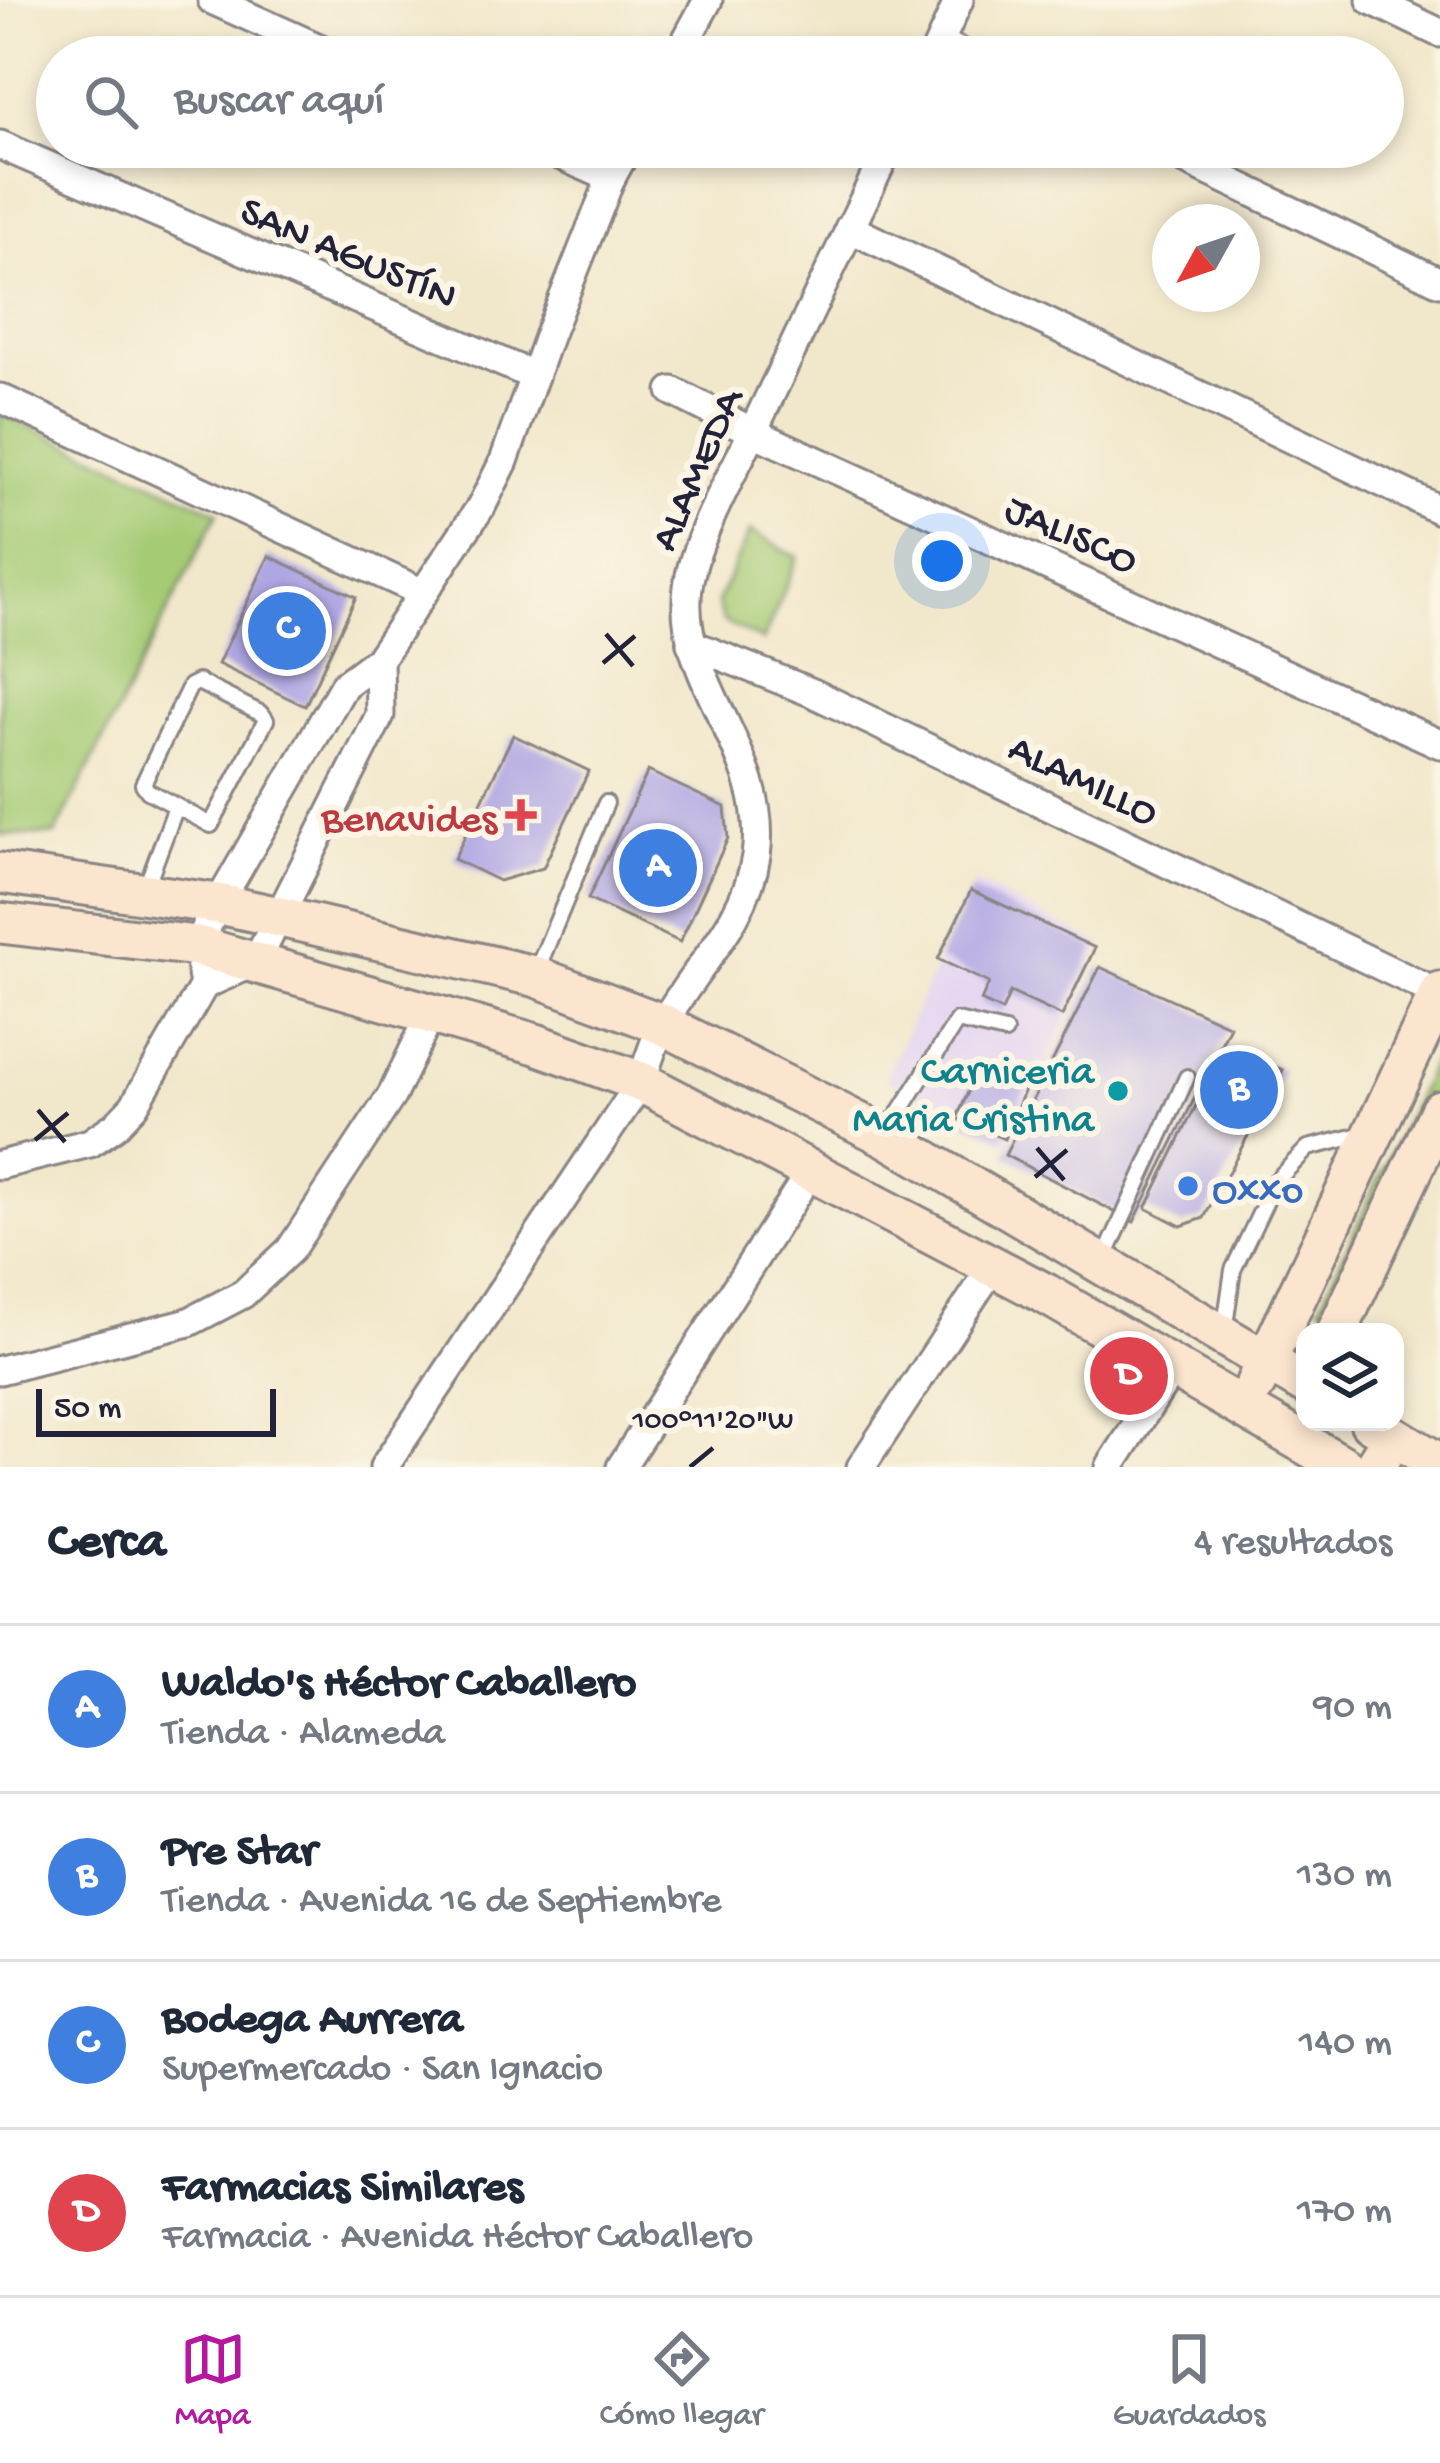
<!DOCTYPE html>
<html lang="es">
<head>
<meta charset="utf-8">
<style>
	body { margin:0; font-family:"Gochi Hand",sans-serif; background:#f2f2f3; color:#1f2937 }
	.controls { position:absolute; right:36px; bottom:36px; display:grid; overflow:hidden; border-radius:24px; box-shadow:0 6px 18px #0003 }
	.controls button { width:108px; height:108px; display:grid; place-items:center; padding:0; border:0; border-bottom:3px solid #e0e1e3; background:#fff; color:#1f2937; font:60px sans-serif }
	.compass { position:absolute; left:1152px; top:204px; width:108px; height:108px; border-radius:50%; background:#fff; box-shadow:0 6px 18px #0003; rotate:230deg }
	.scale { position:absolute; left:36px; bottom:30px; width:240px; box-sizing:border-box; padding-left:12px; border:6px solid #22223b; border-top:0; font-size:33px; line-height:42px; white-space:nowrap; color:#22223b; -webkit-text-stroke:9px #fcf5e5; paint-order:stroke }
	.you { position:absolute; left:942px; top:561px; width:42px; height:42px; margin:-30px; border:9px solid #fff; border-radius:50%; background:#1a73e8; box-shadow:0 0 0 18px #1a73e833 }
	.badge { display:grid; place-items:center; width:78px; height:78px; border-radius:50%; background:#b5179e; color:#fff; font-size:39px; font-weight:700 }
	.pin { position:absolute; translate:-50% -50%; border:6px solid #fff; box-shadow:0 3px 12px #0006 }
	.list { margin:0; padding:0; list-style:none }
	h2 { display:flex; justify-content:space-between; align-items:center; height:156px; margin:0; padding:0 48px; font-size:51px }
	h2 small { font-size:39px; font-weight:400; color:#747a83 }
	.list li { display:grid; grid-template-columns:78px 1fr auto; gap:36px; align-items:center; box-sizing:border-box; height:168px; padding:0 48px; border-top:3px solid #e0e1e3 }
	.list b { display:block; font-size:45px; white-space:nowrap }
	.list p { margin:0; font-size:39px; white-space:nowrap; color:#747a83 }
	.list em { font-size:39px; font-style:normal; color:#747a83 }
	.icon { flex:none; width:66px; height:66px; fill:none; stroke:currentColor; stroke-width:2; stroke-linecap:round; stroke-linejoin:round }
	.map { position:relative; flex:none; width:1440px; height:1467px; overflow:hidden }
	.search { position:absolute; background:#fff; box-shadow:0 6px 18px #0003; left:36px; right:36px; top:36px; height:132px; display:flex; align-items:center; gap:30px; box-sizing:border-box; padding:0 42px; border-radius:66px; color:#747a83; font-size:45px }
	.sheet { height:828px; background:#fff }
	nav { display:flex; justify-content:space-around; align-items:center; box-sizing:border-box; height:168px; border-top:3px solid #e0e1e3; background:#fff; font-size:33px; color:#747a83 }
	nav a { display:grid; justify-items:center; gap:6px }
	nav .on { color:#b5179e }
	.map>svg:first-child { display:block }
	.built { fill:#e3d3f2 }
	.green { fill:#a5cb75; stroke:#647658; stroke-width:3 }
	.building { fill:#afa6e4 }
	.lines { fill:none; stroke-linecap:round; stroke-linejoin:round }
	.lane-casing { stroke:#8a8483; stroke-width:20 }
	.street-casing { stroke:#8a8483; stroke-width:33 }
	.secondary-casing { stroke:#8a8483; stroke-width:45 }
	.lane { stroke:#fff; stroke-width:14 }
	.street { stroke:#fff; stroke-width:27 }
	.secondary { stroke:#fbe5cf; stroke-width:39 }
	.ticks { fill:none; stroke:#22223b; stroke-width:4.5 }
	.health-dot { fill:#e0444e; stroke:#fcf5e5; stroke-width:4.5 }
	.culture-dot { fill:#0f9aa8; stroke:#fcf5e5; stroke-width:4.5 }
	.shop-dot { fill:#3f7fe0; stroke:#fcf5e5; stroke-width:4.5 }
	.labels { text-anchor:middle; stroke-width:12; stroke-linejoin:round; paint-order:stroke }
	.street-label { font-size:42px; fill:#22223b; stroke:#fcf5e5 }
	.health-label { font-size:42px; fill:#be3a42; stroke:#fcf5e5; text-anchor:end }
	.culture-label { font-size:42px; fill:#0d838f; stroke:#fcf5e5; text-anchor:end }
	.shop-label { font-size:42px; fill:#366cbe; stroke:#fcf5e5; text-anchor:start }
	.ticks-label { font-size:30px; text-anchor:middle; fill:#22223b; stroke:#fcf5e5; stroke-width:12; stroke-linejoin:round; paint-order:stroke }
</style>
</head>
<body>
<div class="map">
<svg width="1440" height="1467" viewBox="0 0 1440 1467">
	<rect width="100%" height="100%" fill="#fcf5e5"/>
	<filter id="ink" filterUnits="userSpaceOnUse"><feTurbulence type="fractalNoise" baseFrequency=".00833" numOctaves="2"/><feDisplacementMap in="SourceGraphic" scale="24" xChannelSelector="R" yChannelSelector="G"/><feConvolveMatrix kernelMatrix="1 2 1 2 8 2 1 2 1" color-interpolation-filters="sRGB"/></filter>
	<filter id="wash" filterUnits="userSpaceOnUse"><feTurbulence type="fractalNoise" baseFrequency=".004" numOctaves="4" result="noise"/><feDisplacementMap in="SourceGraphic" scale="48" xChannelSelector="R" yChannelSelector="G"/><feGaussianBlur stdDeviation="2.7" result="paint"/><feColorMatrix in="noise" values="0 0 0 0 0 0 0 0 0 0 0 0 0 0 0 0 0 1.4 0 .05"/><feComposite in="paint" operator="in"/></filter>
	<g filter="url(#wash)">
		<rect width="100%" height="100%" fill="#f1e7cb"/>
		<!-- built -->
		<polygon class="built" points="974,882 1102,945 1008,1144 885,1079"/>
		<!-- green -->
		<g class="green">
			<polygon points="0,413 218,512 55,835 0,835"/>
			<polygon points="750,531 798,557 763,641 723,621 717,603"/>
			<polygon points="1440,1047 1440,1093 1336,1315 1320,1306"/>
		</g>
		<g id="blocks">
			<!-- building -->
			<g class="building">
				<polygon points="269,556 356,597 305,706 218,664"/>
				<polygon points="513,735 589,771 543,868 499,881 454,859"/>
				<polygon points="648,771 725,807 728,838 680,942 588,899"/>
				<polygon points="971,890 1095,948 1062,1016 1010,992 1002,1011 981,1001 989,983 938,959"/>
				<polygon points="1100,967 1230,1026 1134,1222 1005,1155"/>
				<polygon points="1225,1046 1283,1070 1204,1218 1181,1226 1146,1208"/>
				<polygon points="979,1066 1026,1087 1004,1139 957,1118"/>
			</g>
		</g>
	</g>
	<g filter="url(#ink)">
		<use href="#blocks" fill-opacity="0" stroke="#8a8483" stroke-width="3"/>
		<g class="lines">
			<defs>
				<g id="lane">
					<polygon points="198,682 262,714 266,720 211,825 148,791 143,784 190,686"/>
					<polyline points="144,892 176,807"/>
					<polyline points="536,972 606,803"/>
					<polyline points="888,1131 957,1021 1005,1032"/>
					<polyline points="1104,1259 1187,1077"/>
					<polyline points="1224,1332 1233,1270 1275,1182 1308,1148 1365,1134"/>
				</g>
				<g id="street">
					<polyline points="212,0 339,57"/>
					<polyline points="1371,0 1440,33"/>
					<polyline points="940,43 969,57"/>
					<polyline points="677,57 708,0"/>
					<polyline points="933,57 959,0"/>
					<polyline points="0,145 534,376"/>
					<polyline points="541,147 611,178"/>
					<polyline points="1158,147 1440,282"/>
					<polyline points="849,228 1440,510"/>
					<polyline points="672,391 753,432 1440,744"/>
					<polyline points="0,398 421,592"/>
					<polyline points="691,644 813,693 1439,994"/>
					<polyline points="204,985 197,946 218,904 344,685 379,659 482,505 504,461 549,334 611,178 628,147"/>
					<polyline points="0,1165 90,1143 115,1126 134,1106 204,985 256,962 380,715 379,659"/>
					<polyline points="0,1370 189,1322 243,1294 290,1250 392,1095 431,1014"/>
					<path d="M384 1467 641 1082C648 1063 654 1040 664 1022 695 967 746 922 756 856 771 754 675 680 688 587 694 539 734 472 755 427 800 334 844 240 889 147"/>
					<polyline points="621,1467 812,1169"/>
					<polyline points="861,1467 992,1268"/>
					<polyline points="1110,1467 1174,1367"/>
				</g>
				<g id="secondary">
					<polyline points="0,873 218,904 280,917 534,976 662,1024 885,1136 1305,1384"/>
					<polyline points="0,923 197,946 536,1044 641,1082 1046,1294 1345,1467"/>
					<polyline points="1337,1332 1440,1111"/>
					<polyline points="1256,1383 1440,992"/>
					<polyline points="1370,1422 1440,1464"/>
					<polyline points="1374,1467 1393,1436"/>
				</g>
			</defs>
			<!-- lane casing -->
			<use href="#lane" class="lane-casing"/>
			<!-- street casing -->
			<use href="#street" class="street-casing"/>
			<!-- secondary casing -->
			<use href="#secondary" class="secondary-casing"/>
			<!-- lane -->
			<use href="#lane" class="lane"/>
			<!-- street -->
			<use href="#street" class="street"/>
			<!-- secondary -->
			<use href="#secondary" class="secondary"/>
		</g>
	</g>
	<!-- ticks -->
	<path class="ticks" d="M606 634 633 666M603 663 635 636M38 1110 65 1142M35 1140 68 1113M1037 1148 1064 1180M1035 1177 1067 1150M690 1467 713 1448"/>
	<!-- markers -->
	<path class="health-dot" d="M515 797h12v12h12v12h-12v12h-12v-12h-12v-12h12z"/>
	<circle class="culture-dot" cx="1118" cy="1091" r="12"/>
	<circle class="shop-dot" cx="1188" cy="1186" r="12"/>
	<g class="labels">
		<!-- street labels -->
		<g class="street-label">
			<text transform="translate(350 250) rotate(23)" y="15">SAN AGUSTÍN</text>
			<text transform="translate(693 468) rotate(-66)" y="15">ALAMEDA</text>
			<text transform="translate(1073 531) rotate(24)" y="15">JALISCO</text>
			<text transform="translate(1085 777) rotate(26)" y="15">ALAMILLO</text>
		</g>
		<!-- health labels -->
		<g class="health-label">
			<text x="497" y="830">Benavides</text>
		</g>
		<!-- culture labels -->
		<g class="culture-label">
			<text x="1094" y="1082">Carniceria<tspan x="1094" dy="48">Maria Cristina</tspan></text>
		</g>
		<!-- shop labels -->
		<g class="shop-label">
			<text x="1212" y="1201">Oxxo</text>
		</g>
	</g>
	<g class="ticks-label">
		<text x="713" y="1428">100°11'20"W</text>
	</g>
</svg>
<div class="controls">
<button><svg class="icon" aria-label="layers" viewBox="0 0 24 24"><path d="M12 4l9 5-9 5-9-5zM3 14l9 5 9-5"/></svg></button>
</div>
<svg class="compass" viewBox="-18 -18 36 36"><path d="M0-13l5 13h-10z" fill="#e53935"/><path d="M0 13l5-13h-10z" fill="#747a83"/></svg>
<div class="scale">50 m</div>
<div class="you"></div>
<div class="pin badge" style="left:658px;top:868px;background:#3f7fe0">A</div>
<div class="pin badge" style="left:1239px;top:1090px;background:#3f7fe0">B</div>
<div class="pin badge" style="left:287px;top:631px;background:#3f7fe0">C</div>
<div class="pin badge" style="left:1129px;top:1376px;background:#e0444e">D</div>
<div class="search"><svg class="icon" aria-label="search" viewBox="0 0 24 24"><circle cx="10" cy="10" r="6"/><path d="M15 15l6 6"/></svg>Buscar aquí</div>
</div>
<section class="sheet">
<h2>Cerca<small>4 resultados</small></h2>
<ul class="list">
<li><span class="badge" style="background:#3f7fe0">A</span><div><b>Waldo's Héctor Caballero</b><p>Tienda · Alameda</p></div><em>90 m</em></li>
<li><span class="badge" style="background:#3f7fe0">B</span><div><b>Pre Star</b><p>Tienda · Avenida 16 de Septiembre</p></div><em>130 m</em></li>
<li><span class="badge" style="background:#3f7fe0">C</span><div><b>Bodega Aurrera</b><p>Supermercado · San Ignacio</p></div><em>140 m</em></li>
<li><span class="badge" style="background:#e0444e">D</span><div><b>Farmacias Similares</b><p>Farmacia · Avenida Héctor Caballero</p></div><em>170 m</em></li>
</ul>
</section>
<nav>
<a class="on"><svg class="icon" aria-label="map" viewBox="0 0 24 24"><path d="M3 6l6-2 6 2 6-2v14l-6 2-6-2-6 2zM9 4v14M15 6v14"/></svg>Mapa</a>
<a><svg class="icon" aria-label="directions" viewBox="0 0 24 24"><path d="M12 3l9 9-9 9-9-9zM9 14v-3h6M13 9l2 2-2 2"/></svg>Cómo llegar</a>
<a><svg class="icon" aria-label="saved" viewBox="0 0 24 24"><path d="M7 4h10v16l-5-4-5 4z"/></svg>Guardados</a>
</nav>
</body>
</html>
